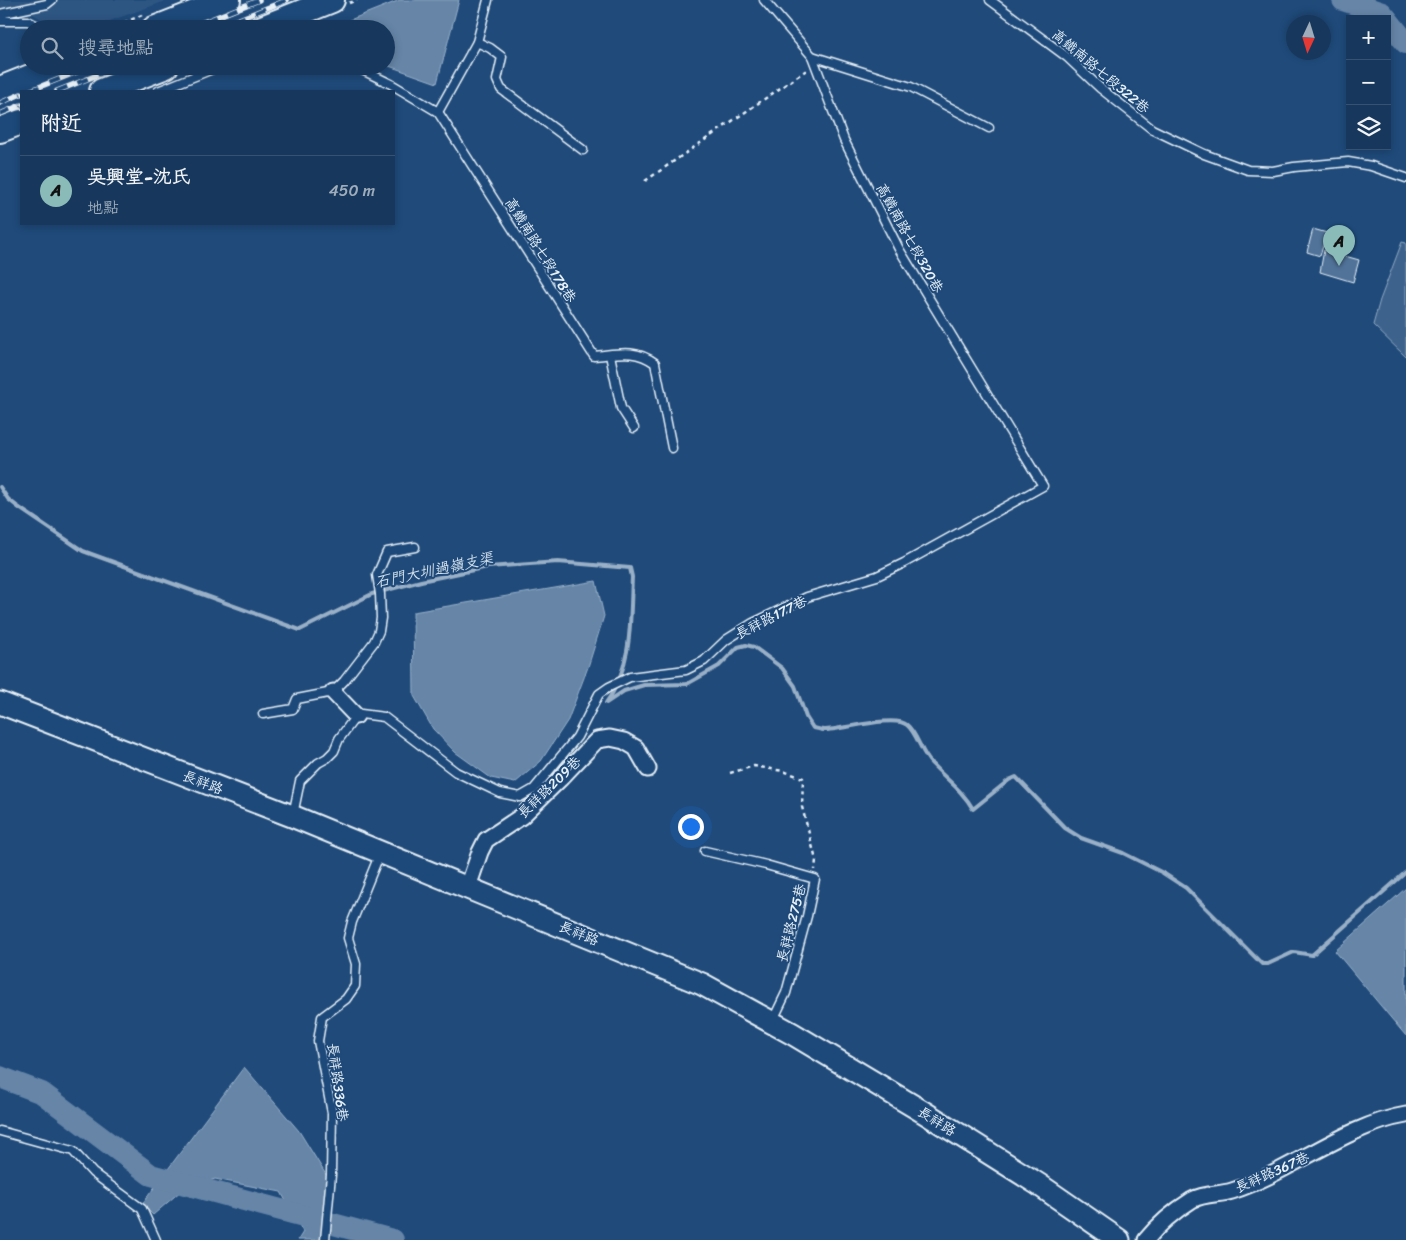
<!DOCTYPE html>
<html lang="zh-TW">
<head>
<meta charset="utf-8">
<style>
	body { margin:0; font-family:Sriracha,"LXGW WenKai TC",sans-serif; background:#203f62; color:#f1f3f6 }
	.controls { position:absolute; right:15px; top:15px; display:grid; overflow:hidden; border-radius:0px; box-shadow:0 2px 8px #0003 }
	.controls button { width:45px; height:45px; display:grid; place-items:center; padding:0; border:0; border-bottom:1px solid #365272; background:#17385c; color:#f1f3f6; font:25px sans-serif }
	.compass { position:absolute; left:1286px; top:15px; width:45px; height:45px; border-radius:50%; background:#17385c; box-shadow:0 2px 8px #0003; rotate:184deg }
	.you { position:absolute; left:690px; top:826px; width:18px; height:18px; margin:-12px; border:4px solid #fff; border-radius:50%; background:#1a73e8; box-shadow:0 0 0 8px #1a73e833 }
	.badge { display:grid; place-items:center; width:32px; height:32px; border-radius:50%; background:#8bbbb9; color:#111; font-size:16px; font-weight:700 }
	.pin { position:absolute; translate:-50% -41px; filter:drop-shadow(0 1px 2px #0008) }
	.pin::after { content:''; position:absolute; top:26px; width:18px; height:15px; background:inherit; clip-path:polygon(0 0,100% 0,50% 100%) }
	.list { margin:0; padding:0; list-style:none }
	h2 { display:flex; justify-content:space-between; align-items:center; height:65px; margin:0; padding:0 20px; font-size:21px }
	h2 small { font-size:16px; font-weight:400; color:#9eacbb }
	.list li { display:grid; grid-template-columns:32px 1fr auto; gap:15px; align-items:center; box-sizing:border-box; height:70px; padding:0 20px; border-top:1px solid #365272 }
	.list b { display:block; font-size:19px; white-space:nowrap }
	.list p { margin:0; font-size:16px; white-space:nowrap; color:#9eacbb }
	.list em { font-size:16px; font-style:normal; color:#9eacbb }
	.icon { flex:none; width:28px; height:28px; fill:none; stroke:currentColor; stroke-width:2; stroke-linecap:round; stroke-linejoin:round }
	.map { position:relative; flex:none; width:1406px; height:1240px; overflow:hidden }
	.search { position:absolute; background:#17385c; box-shadow:0 2px 8px #0003; left:20px; top:20px; width:375px; height:55px; display:flex; align-items:center; gap:12px; box-sizing:border-box; padding:0 18px; border-radius:28px; color:#9eacbb; font-size:19px }
	.panel { position:absolute; background:#17385c; box-shadow:0 2px 8px #0003; left:20px; top:90px; width:375px; height:135px; border-radius:0px }
	.map>svg:first-child { display:block }
	.built { fill:#2e5683 }
	.green { fill:#3c628c; stroke:#92aac2 }
	.water { fill:#6685a7; stroke:#9ab0c7 }
	.lines { fill:none; stroke-linecap:round; stroke-linejoin:round }
	.stream { stroke:#9ab0c7; stroke-width:4 }
	.river { stroke:#6685a7; stroke-width:22 }
	.building { fill:#517399; stroke:#e8f1f8 }
	.lane-casing { stroke:#e8f1f8; stroke-width:11 }
	.street-casing { stroke:#e8f1f8; stroke-width:19 }
	.secondary-casing { stroke:#e8f1f8; stroke-width:25 }
	.primary-casing { stroke:#e8f1f8; stroke-width:28 }
	.path { stroke:#e8f1f8; stroke-width:2.5; stroke-dasharray:4 4; stroke-linecap:butt }
	.lane { stroke:#1f4a7a; stroke-width:8 }
	.street { stroke:#1f4a7a; stroke-width:15 }
	.secondary { stroke:#1f4a7a; stroke-width:21 }
	.primary { stroke:#1f4a7a; stroke-width:24 }
	.rail-casing { stroke:#e8f1f8; stroke-width:5.5 }
	.rail { stroke:#1f4a7a; stroke-width:4; stroke-dasharray:11; stroke-linecap:butt }
	.labels { text-anchor:middle; stroke-width:4; stroke-linejoin:round; paint-order:stroke }
	.street-label { font-size:14px; fill:#e8f1f8; stroke:#1f4a7a }
	.water-label { font-size:15px; font-style:italic; fill:#d4e1ec; stroke:#1f4a7a }
</style>
</head>
<body>
<div class="map">
<svg width="1406" height="1240" viewBox="0 0 1406 1240">
	<rect width="100%" height="100%" fill="#1f4a7a"/>
	<filter id="ink" filterUnits="userSpaceOnUse"><feTurbulence type="fractalNoise" baseFrequency=".02" numOctaves="2"/><feDisplacementMap in="SourceGraphic" scale="10" xChannelSelector="R" yChannelSelector="G"/><feConvolveMatrix kernelMatrix="1 2 1 2 8 2 1 2 1" color-interpolation-filters="sRGB"/></filter>
	<g filter="url(#ink)">
		<!-- built -->
		<polygon class="built" points="0,0 164,0 163,2 87,29 59,29 31,13 0,15"/>
		<!-- green -->
		<polygon class="green" points="1402,242 1406,243 1406,355 1405,356 1373,325 1380,300"/>
		<!-- water -->
		<g class="water">
			<polygon points="400,0 459,0 437,83 386,65 386,29 327,29"/>
			<polygon points="596,581 604,616 588,667 568,720 541,761 515,783 491,778 455,752 433,729 414,696 413,612"/>
			<polygon points="1406,888 1406,1036 1335,951"/>
			<polygon points="244,1067 299,1131 328,1178 323,1240 298,1240 303,1232 281,1192 215,1179 182,1190 153,1215 142,1204"/>
		</g>
		<g class="lines">
			<!-- stream -->
			<path class="stream" d="M0 487 8 499 18 507 83 551 300 630 372 594 421 581 488 567 558 562 630 568 632 577C630 621 633 666 606 703L624 691 644 685 687 684 719 666 738 647 746 645 754 647 782 668 795 686 806 717 813 728C816 728 820 730 824 730 841 730 895 714 907 725 917 733 921 753 932 764 946 779 963 791 973 809L1009 780 1016 777 1065 828 1081 838 1123 853 1163 873 1186 888 1262 964H1268L1294 952 1312 955 1406 872"/>
			<!-- river -->
			<g class="river">
				<polyline points="1343,0 1382,13 1387,19"/>
				<polyline points="1387,19 1406,43"/>
				<polyline points="0,1077 42,1093 151,1175 393,1240"/>
			</g>
		</g>
		<!-- building -->
		<g class="building">
			<polygon points="1313,229 1327,233 1320,256 1307,252"/>
			<polygon points="1324,250 1359,260 1353,282 1320,272"/>
		</g>
		<g class="lines">
			<defs>
				<g id="lane">
					<polyline points="990,0 1067,57 1100,88 1152,129 1204,154 1248,170 1273,171 1294,167 1348,162 1371,166 1406,178"/>
					<polyline points="0,14 47,4 52,0"/>
					<polyline points="0,21 28,21 43,29"/>
					<polyline points="477,42 490,48 502,57 497,80 501,89 583,150"/>
					<polyline points="812,56 911,87 989,128"/>
					<polyline points="116,66 131,74"/>
					<path d="M354 66 391 84 438 112 594 356C617 354 635 348 655 363L672 448"/>
					<polyline points="158,91 220,66"/>
					<polyline points="438,112 477,42 488,0"/>
					<polyline points="610,355 621,408 634,428"/>
					<polyline points="263,714 293,709 297,699 333,692 344,681 374,642 379,631 381,618 380,594 377,575 387,552 415,547"/>
					<polyline points="293,815 300,781 318,763 327,758 334,751 339,739 356,716 361,714 384,717 456,772 500,793 520,797 534,789 577,737 599,694 609,687 630,677 686,670 704,661 726,640 753,623 807,597 877,576 904,563 1043,486 899,249 844,140 812,56 764,0"/>
					<polyline points="705,851 766,865 815,879 807,916 786,993 773,1020"/>
					<polyline points="0,1131 73,1151 93,1173 142,1209 156,1240"/>
					<polyline points="325,1240 331,1175 332,1113 318,1041 322,1017 346,999 355,986 356,964 348,938 352,922 380,853"/>
				</g>
				<g id="street">
					<polyline points="333,692 356,716"/>
					<polyline points="468,887 480,852 486,840 522,816 560,779 597,740 610,738 624,741 636,748 648,769"/>
					<path d="M1146 1240C1158 1225 1176 1210 1192 1200 1205 1193 1219 1195 1232 1191 1291 1172 1346 1125 1406 1115"/>
				</g>
				<polyline id="secondary" points="0,703 292,816 702,984 793,1034 925,1113 1038,1184 1119,1240"/>
				<g id="primary">
					<polyline points="154,29 228,0"/>
					<polyline points="260,29 332,0"/>
					<polyline points="0,89 58,66"/>
					<polyline points="102,91 166,66"/>
					<polyline points="0,130 21,122"/>
				</g>
			</defs>
			<!-- lane casing -->
			<use href="#lane" class="lane-casing"/>
			<!-- street casing -->
			<use href="#street" class="street-casing"/>
			<!-- secondary casing -->
			<use href="#secondary" class="secondary-casing"/>
			<!-- primary casing -->
			<use href="#primary" class="primary-casing"/>
			<!-- path -->
			<g class="path">
				<polyline points="349,3 357,0"/>
				<polyline points="109,29 142,15"/>
				<polyline points="645,181 808,69"/>
				<polyline points="730,773 754,766 783,771 803,778 802,807 816,860 815,870"/>
			</g>
			<!-- lane -->
			<use href="#lane" class="lane"/>
			<!-- street -->
			<use href="#street" class="street"/>
			<!-- secondary -->
			<use href="#secondary" class="secondary"/>
			<!-- primary -->
			<use href="#primary" class="primary"/>
			<defs>
				<g id="rail">
					<polyline points="186,29 259,0"/>
					<polyline points="214,29 287,0"/>
					<polyline points="29,91 92,66"/>
					<polyline points="57,91 120,66"/>
					<polyline points="0,103 21,94"/>
					<polyline points="0,114 21,105"/>
				</g>
			</defs>
			<!-- rail casing -->
			<use href="#rail" class="rail-casing"/>
			<!-- rail -->
			<use href="#rail" class="rail"/>
		</g>
	</g>
	<g class="labels">
		<!-- street labels -->
		<g class="street-label">
			<text transform="translate(1101 71) rotate(40)" y="5">高鐵南路七段322巷</text>
			<text transform="translate(910 238) rotate(61)" y="5">高鐵南路七段320巷</text>
			<text transform="translate(541 250) rotate(58)" y="5">高鐵南路七段178巷</text>
			<text transform="translate(771 617) rotate(-27)" y="5">長祥路177巷</text>
			<text transform="translate(203 782) rotate(21)" y="5">長祥路</text>
			<text transform="translate(549 787) rotate(-44)" y="5">長祥路209巷</text>
			<text transform="translate(791 923) rotate(-76)" y="5">長祥路275巷</text>
			<text transform="translate(579 933) rotate(22)" y="5">長祥路</text>
			<text transform="translate(338 1082) rotate(82)" y="5">長祥路336巷</text>
			<text transform="translate(937 1121) rotate(32)" y="5">長祥路</text>
			<text transform="translate(1272 1172) rotate(-24)" y="5">長祥路367巷</text>
		</g>
		<!-- water labels -->
		<g class="water-label">
			<text transform="translate(434 570) rotate(-12)" y="5">石門大圳過嶺支渠</text>
		</g>
	</g>
</svg>
<div class="controls">
<button>+</button>
<button>−</button>
<button><svg class="icon" aria-label="layers" viewBox="0 0 24 24"><path d="M12 4l9 5-9 5-9-5zM3 14l9 5 9-5"/></svg></button>
</div>
<svg class="compass" viewBox="-18 -18 36 36"><path d="M0-13l5 13h-10z" fill="#e53935"/><path d="M0 13l5-13h-10z" fill="#9eacbb"/></svg>
<div class="you"></div>
<div class="pin badge" style="left:1339px;top:266px">A</div>
<div class="search"><svg class="icon" aria-label="search" viewBox="0 0 24 24"><circle cx="10" cy="10" r="6"/><path d="M15 15l6 6"/></svg>搜尋地點</div>
<section class="panel">
<h2>附近<small></small></h2>
<ul class="list">
<li><span class="badge">A</span><div><b>吳興堂-沈氏</b><p>地點</p></div><em>450 m</em></li>
</ul>
</section>
</div>
</body>
</html>
